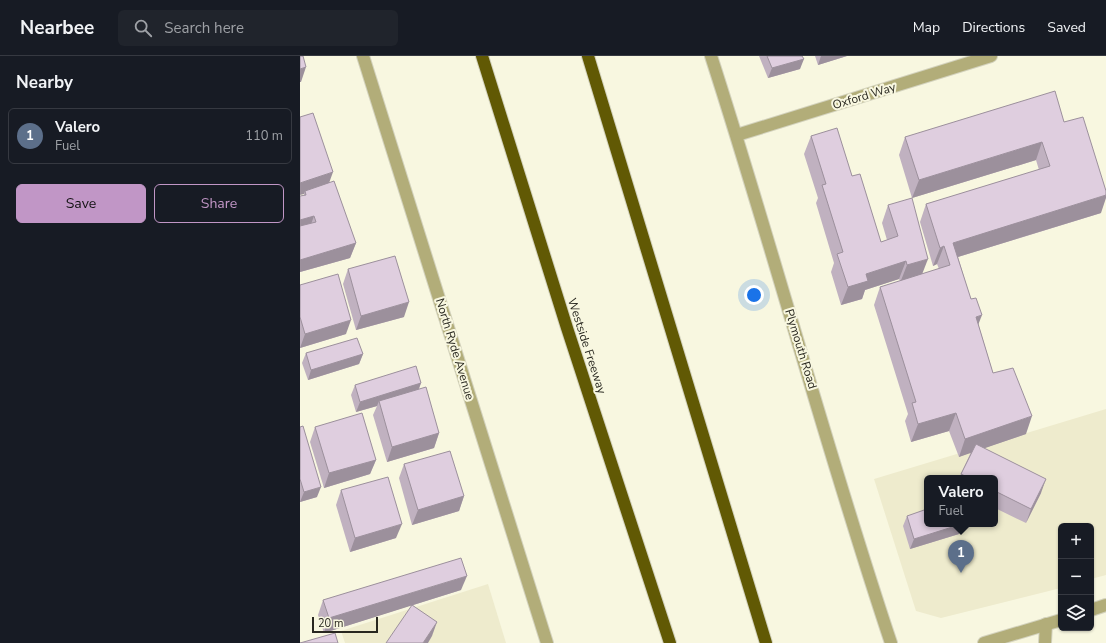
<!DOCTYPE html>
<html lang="en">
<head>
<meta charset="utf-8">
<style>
	body { margin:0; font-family:"Nunito Sans",sans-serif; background:#20242c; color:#f1f3f6 }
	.controls { position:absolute; right:12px; bottom:12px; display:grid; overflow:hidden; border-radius:6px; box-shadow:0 1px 3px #0004 }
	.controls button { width:36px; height:36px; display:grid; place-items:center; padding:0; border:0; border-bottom:1px solid #363941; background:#171b24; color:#f1f3f6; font:20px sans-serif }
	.scale { position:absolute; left:12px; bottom:10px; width:66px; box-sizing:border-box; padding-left:4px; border:2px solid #28271f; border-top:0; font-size:11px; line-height:14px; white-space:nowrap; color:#28271f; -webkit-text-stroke:3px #f8f7e0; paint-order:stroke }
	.you { position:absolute; left:454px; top:239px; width:14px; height:14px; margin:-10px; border:3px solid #fff; border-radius:50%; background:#1a73e8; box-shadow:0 0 0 6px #1a73e833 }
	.badge { display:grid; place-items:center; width:26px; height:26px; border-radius:50%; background:#c196c6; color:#fff; font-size:13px; font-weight:700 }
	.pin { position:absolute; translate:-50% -33px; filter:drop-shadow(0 1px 2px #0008) }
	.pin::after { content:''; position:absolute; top:21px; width:14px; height:12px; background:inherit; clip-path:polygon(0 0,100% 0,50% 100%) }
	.popup { position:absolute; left:624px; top:419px; width:74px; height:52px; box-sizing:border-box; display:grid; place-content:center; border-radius:6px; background:#171b24; filter:drop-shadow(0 1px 3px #0005); font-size:13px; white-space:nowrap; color:#9ea1a6 }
	.popup b { font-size:15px; color:#f1f3f6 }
	.popup::after { content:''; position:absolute; left:50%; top:100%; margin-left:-8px; border:8px solid transparent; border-top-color:#171b24 }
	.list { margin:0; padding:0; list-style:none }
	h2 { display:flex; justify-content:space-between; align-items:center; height:52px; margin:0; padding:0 16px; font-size:17px }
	h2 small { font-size:13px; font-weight:400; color:#9ea1a6 }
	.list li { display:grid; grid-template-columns:26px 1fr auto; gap:12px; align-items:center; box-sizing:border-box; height:56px; margin:0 8px 8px; padding:0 8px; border:1px solid #363941; border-radius:6px }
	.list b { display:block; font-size:15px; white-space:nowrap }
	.list p { margin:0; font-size:13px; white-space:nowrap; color:#9ea1a6 }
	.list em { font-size:13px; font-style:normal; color:#9ea1a6 }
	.actions { display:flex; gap:8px; padding:12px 16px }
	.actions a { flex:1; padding:9px 0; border:1px solid #c196c6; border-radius:6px; text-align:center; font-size:14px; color:#c196c6 }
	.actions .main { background:#c196c6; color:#111 }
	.icon { flex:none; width:22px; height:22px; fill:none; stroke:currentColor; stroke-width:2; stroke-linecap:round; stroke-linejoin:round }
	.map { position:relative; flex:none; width:806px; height:587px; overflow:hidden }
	header { display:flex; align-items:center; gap:24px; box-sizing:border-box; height:56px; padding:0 20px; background:#171b24; border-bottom:1px solid #363941 }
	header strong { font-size:19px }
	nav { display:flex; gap:22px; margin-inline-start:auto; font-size:14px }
	.search { width:280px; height:36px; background:#20242c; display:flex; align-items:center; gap:10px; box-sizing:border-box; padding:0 14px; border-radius:6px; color:#9ea1a6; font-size:15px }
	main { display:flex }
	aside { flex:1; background:#171b24 }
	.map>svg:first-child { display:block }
	.built { fill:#eeebcd; fill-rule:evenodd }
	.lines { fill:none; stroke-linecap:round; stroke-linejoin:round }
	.minor-casing { stroke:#d3d2bd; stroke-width:14 }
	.highway-casing { stroke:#d3d2bd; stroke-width:14 }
	.minor { stroke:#b2ad79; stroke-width:12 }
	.highway { stroke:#615904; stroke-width:12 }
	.wall { fill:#c0b1c0 }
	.shaded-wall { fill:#9c909c }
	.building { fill:#dfcedf; stroke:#9c909c }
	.labels { text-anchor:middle; stroke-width:4; stroke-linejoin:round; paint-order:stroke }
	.street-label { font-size:12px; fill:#28271f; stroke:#f8f7e0 }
</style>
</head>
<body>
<header>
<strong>Nearbee</strong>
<div class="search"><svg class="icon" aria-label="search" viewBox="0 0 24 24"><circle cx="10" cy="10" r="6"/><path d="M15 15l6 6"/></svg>Search here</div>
<nav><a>Map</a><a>Directions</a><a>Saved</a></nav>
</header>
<main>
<aside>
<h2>Nearby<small></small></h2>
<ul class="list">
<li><span class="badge" style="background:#5c6f8a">1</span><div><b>Valero</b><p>Fuel</p></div><em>110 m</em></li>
</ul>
<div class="actions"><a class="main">Save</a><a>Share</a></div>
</aside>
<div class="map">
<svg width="806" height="587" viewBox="0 0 806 587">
	<rect width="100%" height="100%" fill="#f8f7e0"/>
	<!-- built -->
	<g class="built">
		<path d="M806 353V519L791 523V470H761V532L641 562 616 555 574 423ZM627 422H695V468H627Z"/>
		<polygon points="188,528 206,587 45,587 41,575"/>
	</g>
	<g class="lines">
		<defs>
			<g id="minor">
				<polyline points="63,0 247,587"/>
				<path d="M411 0C474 195 526 393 591 587"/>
				<polyline points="437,79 691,0"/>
				<polyline points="791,554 806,549"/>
				<polyline points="684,587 761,564"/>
				<polyline points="745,587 746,568"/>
			</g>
			<g id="highway">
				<polyline points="182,0 267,272 370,587"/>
				<polyline points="288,0 466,587"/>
			</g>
		</defs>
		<!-- minor casing -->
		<use href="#minor" class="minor-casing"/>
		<!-- highway casing -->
		<use href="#highway" class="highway-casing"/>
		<!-- minor -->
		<use href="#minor" class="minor"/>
		<!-- highway -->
		<use href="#highway" class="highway"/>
	</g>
	<!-- wall -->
	<g class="wall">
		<polygon points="459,0 502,0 500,13 468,22"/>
		<polygon points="515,0 547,0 518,9"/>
		<polygon points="0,61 56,187 50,202 0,216 0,140 4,140 4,138"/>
		<polygon points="764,66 801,157 658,201 693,317 726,378 684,392 741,437 726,467 695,452 695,422 659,422 671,396 659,401 649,375 611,386 605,365 608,358 574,249 580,231 600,225 599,223 565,234 562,243 541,249 531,216 534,207 516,147 518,142 504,98 511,80 552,120 581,186 587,184 582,167 588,149 622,218 639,213 637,208 633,210 620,166 626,148 739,114 736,104 612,142 599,99 605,81"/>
		<polygon points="48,213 104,261 56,274 43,228"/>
		<polygon points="0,229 46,278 0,292"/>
		<polygon points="6,297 63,298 59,308 8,324 2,307"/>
		<polygon points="121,327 119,333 139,377 134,392 87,406 73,359 77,350 56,356 51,339 55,329"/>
		<polygon points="0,371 17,441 0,446"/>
		<polygon points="15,371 76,404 70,418 24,432 10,386"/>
		<polygon points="104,408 164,440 159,455 112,469 99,422"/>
		<polygon points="41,434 96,482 50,496 36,449"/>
		<polygon points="607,460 662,468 659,478 610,493 603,470"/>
		<polygon points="161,534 113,549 132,580 112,549 24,577 18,559 23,544"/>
	</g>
	<!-- shaded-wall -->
	<g class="shaded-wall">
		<polygon points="521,0 547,0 518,9"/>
		<polygon points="504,3 500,13 468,22 472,12"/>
		<polygon points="6,11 1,26 0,26 0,13"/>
		<polygon points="742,86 736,104 612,142 619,124"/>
		<polygon points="33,116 28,130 5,135 4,138 0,139 0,127"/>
		<polygon points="806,139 806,142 801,157 648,204 653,187"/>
		<polygon points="14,160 9,174 0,177 0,164"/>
		<polygon points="56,187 50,202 0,216 0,204"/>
		<polygon points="644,190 637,208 633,210 640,192"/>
		<polygon points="628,203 621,221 600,227 607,209"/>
		<polygon points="606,205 599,223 565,234 562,243 541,249 548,231 566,218"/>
		<polygon points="109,246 104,261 56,274 61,260"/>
		<polygon points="682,259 675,277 676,261"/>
		<polygon points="51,264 46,278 0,292 5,278"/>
		<polygon points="63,298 59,308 8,324 11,314"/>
		<polygon points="121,327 117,337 79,345 77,350 56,356 60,346"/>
		<polygon points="656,357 649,375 611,386 618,368"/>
		<polygon points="732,360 726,378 659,401 665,383"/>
		<polygon points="139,377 134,392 87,406 92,391"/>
		<polygon points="76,404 70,418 24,432 29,417"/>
		<polygon points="746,423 741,437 726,467 731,453"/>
		<polygon points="21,431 17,441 0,446 4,436"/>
		<polygon points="164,440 159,455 112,469 118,454"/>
		<polygon points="102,468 96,482 50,496 55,482"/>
		<polygon points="662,468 659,478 610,493 614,483"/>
		<polygon points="167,520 161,534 24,577 29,562"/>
		<polygon points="137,566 132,580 128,587 123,587"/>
	</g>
	<!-- building -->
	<g class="building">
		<polygon points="0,0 3,0 6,11 0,13"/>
		<polygon points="467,0 502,0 504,3 472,12"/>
		<polygon points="755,35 764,66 783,61 806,135 806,139 653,187 671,243 676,242 682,259 676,261 693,317 713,312 732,360 665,383 656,357 618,368 612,347 616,346 580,231 650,209 644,190 640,192 626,148 750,110 742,86 619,124 605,81"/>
		<polygon points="13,57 33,116 0,127 0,61"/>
		<polygon points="537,72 552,120 560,118 581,186 598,180 588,149 612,142 628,203 607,209 606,205 566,218 568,225 548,231 537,198 543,196 522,129 526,128 511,80"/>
		<polygon points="34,125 56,187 0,204 0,170 16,166 14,160 0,164 0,140 6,139 5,135"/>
		<polygon points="95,200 109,246 61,260 48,213"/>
		<polygon points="38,218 51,264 5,278 0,261 0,229"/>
		<polygon points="57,282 63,298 11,314 6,297"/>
		<polygon points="116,310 121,327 60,346 55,329"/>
		<polygon points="126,331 139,377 92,391 79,345"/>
		<polygon points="62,357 76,404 29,417 15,371"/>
		<polygon points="3,370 21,431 4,436 0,423 0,371"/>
		<polygon points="676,388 746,423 731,453 695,435 695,422 669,422 661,418"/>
		<polygon points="150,395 164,440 118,454 104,408"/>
		<polygon points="88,421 102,468 55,482 41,434"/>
		<polygon points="627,453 627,468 662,468 614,483 607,460"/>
		<polygon points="161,502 167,520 29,562 23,544"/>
		<polygon points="112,549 137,566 123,587 86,587"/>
		<polygon points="35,577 38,587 0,587"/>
	</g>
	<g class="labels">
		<!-- street labels -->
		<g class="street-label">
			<text transform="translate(564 40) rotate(-17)" y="4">Oxford Way</text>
			<text transform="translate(287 290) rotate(72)" y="4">Westside Freeway</text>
			<text transform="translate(155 293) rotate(73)" y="4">North Ryde Avenue</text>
			<text transform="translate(501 293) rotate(73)" y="4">Plymouth Road</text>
		</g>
	</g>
</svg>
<div class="controls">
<button>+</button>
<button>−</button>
<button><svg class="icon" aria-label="layers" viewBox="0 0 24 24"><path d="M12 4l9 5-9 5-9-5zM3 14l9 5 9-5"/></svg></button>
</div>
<div class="scale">20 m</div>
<div class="you"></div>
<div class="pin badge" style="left:661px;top:517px;background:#5c6f8a">1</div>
<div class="popup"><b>Valero</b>Fuel</div>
</div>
</main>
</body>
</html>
